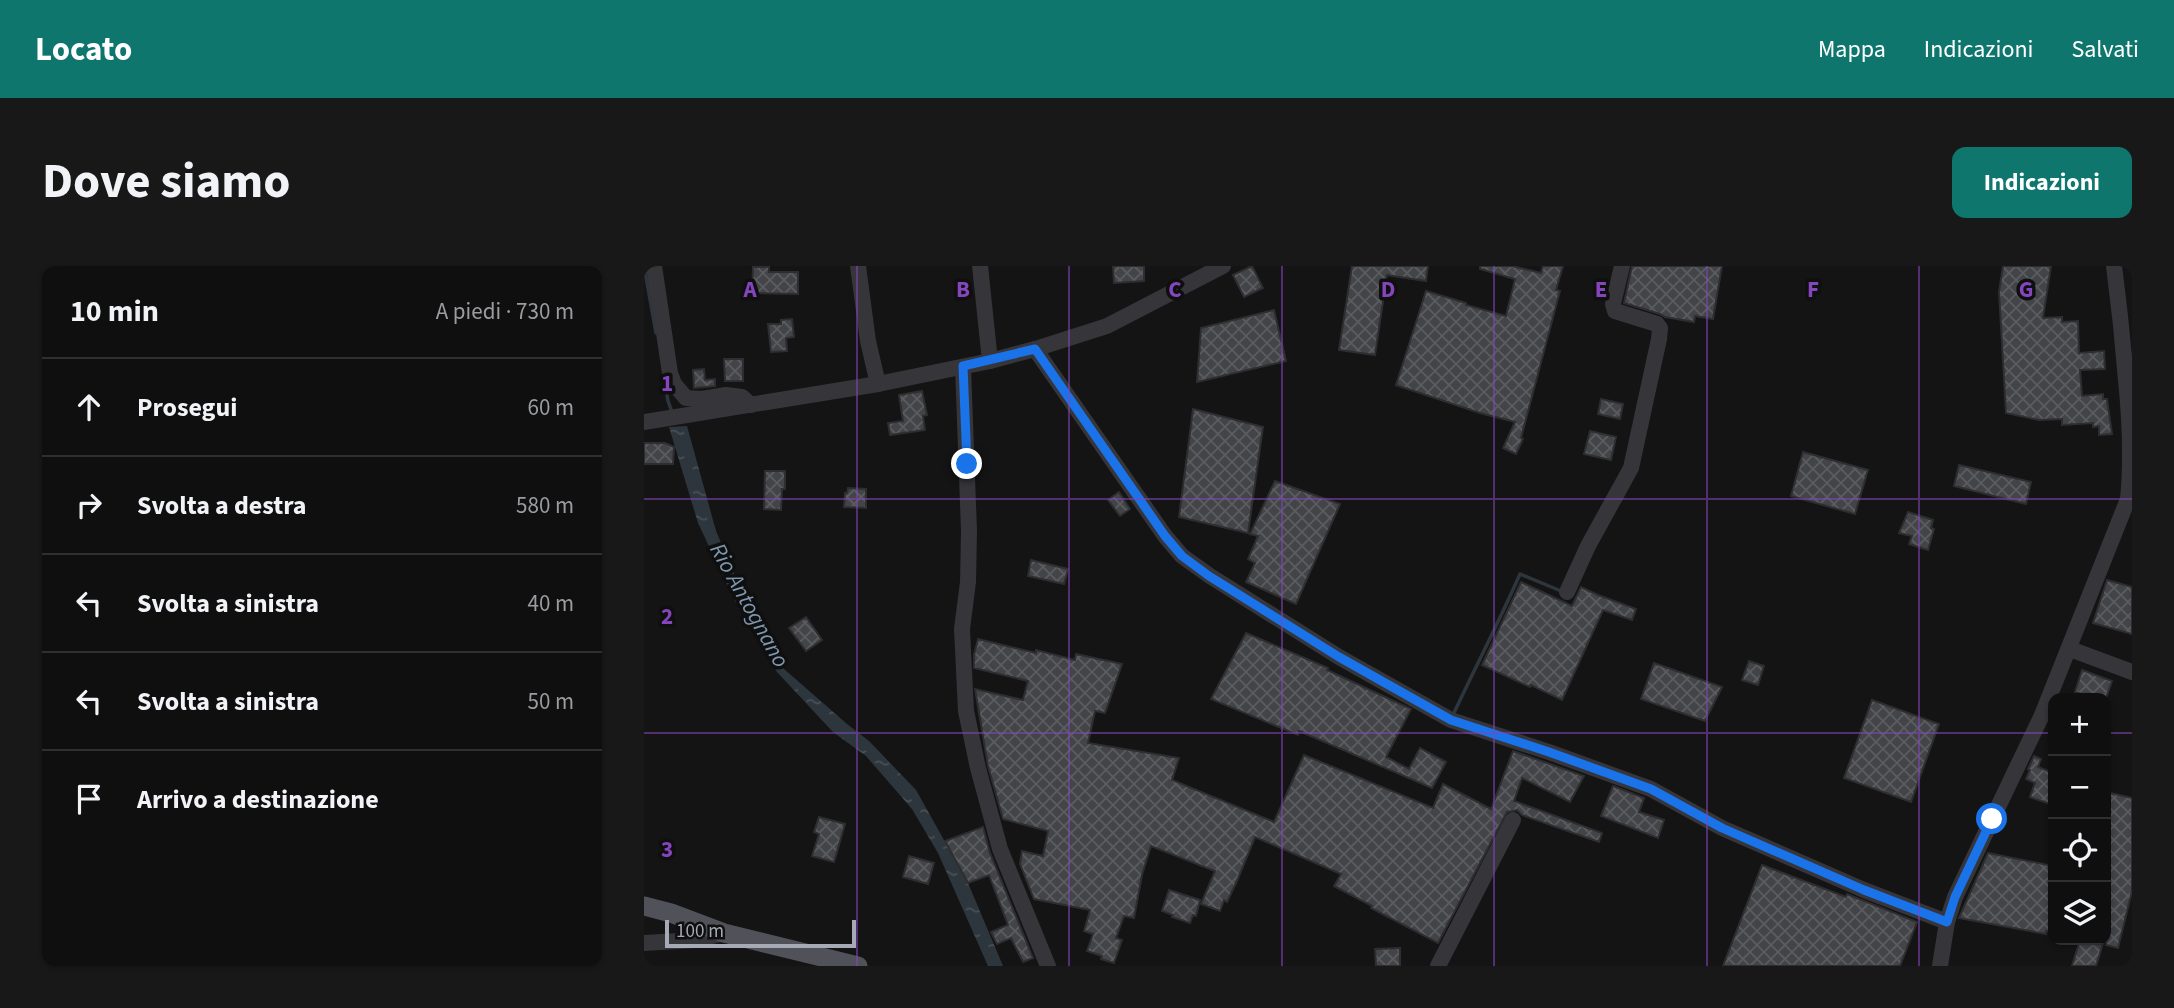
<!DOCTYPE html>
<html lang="it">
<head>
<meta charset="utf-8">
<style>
	body { margin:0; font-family:"Source Sans 3",sans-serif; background:#181819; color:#f1f3f6 }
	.controls { position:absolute; right:21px; bottom:21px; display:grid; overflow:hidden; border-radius:14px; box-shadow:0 2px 5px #0004 }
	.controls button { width:63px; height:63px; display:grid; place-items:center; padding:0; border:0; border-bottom:2px solid #2f2f30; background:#0f0f10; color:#f1f3f6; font:35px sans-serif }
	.scale { position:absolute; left:21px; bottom:18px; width:191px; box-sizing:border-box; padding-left:7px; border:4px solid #a6aab5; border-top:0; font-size:19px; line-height:24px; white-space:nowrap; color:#a6aab5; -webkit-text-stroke:5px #0f0f10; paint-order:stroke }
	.stop { position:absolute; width:21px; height:21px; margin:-16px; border:5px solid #1a73e8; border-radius:50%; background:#fff }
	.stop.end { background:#1a73e8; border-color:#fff; box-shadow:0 2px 7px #0008 }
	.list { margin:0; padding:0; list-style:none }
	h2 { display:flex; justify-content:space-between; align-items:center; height:91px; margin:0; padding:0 28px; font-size:30px }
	h2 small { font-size:23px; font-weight:400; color:#9b9c9f }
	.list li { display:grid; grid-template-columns:46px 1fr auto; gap:21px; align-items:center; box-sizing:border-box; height:98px; padding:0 28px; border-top:2px solid #2f2f30 }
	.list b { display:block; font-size:26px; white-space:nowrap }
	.list em { font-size:23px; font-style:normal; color:#9b9c9f }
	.icon { flex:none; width:38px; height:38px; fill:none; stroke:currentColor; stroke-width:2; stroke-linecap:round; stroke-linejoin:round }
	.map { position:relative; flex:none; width:1488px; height:700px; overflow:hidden; border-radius:14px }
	header { display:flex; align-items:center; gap:42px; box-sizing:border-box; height:98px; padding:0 35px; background:#0f766e; color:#fff }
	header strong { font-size:33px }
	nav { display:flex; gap:38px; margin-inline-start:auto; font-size:24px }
	.intro { display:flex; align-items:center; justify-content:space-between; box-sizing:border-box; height:168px; padding:0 42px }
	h1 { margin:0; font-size:49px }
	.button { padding:18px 32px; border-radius:14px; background:#0f766e; color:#fff; font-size:24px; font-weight:700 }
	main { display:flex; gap:42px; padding:0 42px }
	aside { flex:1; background:#0f0f10; border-radius:14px; box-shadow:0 2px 5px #0004 }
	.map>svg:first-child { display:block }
	.water { fill:url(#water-ripples) }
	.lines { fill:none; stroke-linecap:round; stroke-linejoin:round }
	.stream { stroke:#2e363d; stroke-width:3.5 }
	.building { fill:url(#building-cross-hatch); stroke:#2e2e31; stroke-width:2 }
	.minor { stroke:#35353a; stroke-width:16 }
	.major { stroke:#515259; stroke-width:19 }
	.route { stroke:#1a73e8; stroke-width:9 }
	.grid { fill:none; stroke:#8445bd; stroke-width:2; stroke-opacity:0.55 }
	.labels { text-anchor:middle; stroke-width:7; stroke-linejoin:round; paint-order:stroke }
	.water-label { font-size:23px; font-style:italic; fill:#7e96ae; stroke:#0f0f10 }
	.grid-label { font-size:23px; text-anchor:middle; font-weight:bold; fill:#8445bd; stroke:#0f0f10; stroke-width:7; stroke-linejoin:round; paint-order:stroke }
</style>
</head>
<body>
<header>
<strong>Locato</strong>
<nav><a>Mappa</a><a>Indicazioni</a><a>Salvati</a></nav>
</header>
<div class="intro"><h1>Dove siamo</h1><a class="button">Indicazioni</a></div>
<main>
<aside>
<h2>10 min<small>A piedi · 730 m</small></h2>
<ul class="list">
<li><svg class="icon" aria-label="ahead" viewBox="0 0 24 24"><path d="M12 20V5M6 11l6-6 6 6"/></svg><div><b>Prosegui</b></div><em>60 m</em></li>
<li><svg class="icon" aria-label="right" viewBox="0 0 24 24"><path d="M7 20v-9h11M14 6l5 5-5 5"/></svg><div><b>Svolta a destra</b></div><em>580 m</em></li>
<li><svg class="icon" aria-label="left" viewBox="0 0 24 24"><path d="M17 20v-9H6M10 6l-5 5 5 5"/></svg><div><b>Svolta a sinistra</b></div><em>40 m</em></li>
<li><svg class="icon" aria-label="left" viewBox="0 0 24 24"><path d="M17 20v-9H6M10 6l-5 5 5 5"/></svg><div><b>Svolta a sinistra</b></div><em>50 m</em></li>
<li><svg class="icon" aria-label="arrive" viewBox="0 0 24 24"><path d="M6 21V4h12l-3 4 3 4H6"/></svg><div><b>Arrivo a destinazione</b></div></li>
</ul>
</aside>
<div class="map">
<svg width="1488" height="700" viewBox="0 0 1488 700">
	<defs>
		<pattern id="water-ripples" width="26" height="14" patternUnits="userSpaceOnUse" patternTransform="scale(1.75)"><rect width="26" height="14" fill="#2e363d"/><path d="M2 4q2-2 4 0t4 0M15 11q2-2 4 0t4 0" fill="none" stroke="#495057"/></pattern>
		<pattern id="building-cross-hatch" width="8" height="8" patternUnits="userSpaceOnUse" patternTransform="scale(1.75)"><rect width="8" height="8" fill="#434448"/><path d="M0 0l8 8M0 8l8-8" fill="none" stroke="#5b5c60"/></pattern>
	</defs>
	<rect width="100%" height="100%" fill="#141415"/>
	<!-- water -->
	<polygon class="water" points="43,160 72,265 98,326 140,403 203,458 225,475 272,524 324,617 359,700 344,700 294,587 268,543 222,490 189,466 133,406 90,333 54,257 25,161"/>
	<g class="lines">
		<!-- stream -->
		<g class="stream">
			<polyline points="0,0 12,67"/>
			<polyline points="20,113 24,135 28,146"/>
			<path d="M809 449C831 402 855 356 876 308L917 325"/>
		</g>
	</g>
	<!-- building -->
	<g class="building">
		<polygon points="469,0 500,0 500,15 470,17"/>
		<polygon points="608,0 619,22 600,31 589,9"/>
		<polygon points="708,0 784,0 782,15 743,9 731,89 695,84"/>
		<polygon points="836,0 868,0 897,7 899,0 919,0 912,24 916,25 877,172 879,173 872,188 859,182 871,156 836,147 752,119 782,25 822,37 822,39 862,50 871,13 836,3"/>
		<polygon points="988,0 1078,0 1069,53 1051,50 1050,56 1021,51 1016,48 980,37"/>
		<polygon points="1359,0 1407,0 1399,52 1418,51 1418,56 1434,55 1435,87 1460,85 1461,103 1436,104 1438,130 1459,128 1459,133 1463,133 1468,168 1455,169 1455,160 1449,161 1449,157 1418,159 1418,153 1395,154 1362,147 1355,26"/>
		<polygon points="109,1 125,1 125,6 154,6 154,28 108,27"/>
		<polygon points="630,44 642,95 553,116 557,62"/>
		<polygon points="148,53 150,71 142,72 143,85 127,86 124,58 137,58 137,54"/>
		<polygon points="80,93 99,93 99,115 81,115"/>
		<polygon points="60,103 61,114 71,113 71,120 50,122 49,104"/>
		<polygon points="278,125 283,149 279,150 281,164 246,169 244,157 259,155 255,129"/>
		<polygon points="957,133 979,138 976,153 954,148"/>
		<polygon points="549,143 619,161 604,267 535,251"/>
		<polygon points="946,165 972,171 967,194 940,188"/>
		<polygon points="0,177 21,177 30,181 29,198 0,198"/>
		<polygon points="1159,186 1224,204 1211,248 1147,230"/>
		<polygon points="1315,199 1387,216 1382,238 1310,220"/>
		<polygon points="121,205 141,205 141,223 138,223 137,244 120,243"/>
		<polygon points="631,215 696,238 652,338 602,316 611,297 604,293 614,270 606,268"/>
		<polygon points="204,222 222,223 222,242 200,241 201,227 203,227"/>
		<polygon points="475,226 486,243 476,250 464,234"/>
		<polygon points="1264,246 1289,254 1287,262 1290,263 1284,284 1265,278 1268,270 1255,267"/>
		<polygon points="387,294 424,303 420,318 384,310"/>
		<polygon points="1463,314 1488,321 1488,368 1449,357"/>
		<polygon points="877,316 928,340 937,321 954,329 992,343 988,354 959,344 918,434 887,419 886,421 838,399"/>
		<polygon points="162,351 178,374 162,385 145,362"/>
		<polygon points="602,367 684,402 683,404 767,443 742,491 765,503 776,482 802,496 788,522 655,465 654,469 567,433"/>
		<polygon points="334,373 392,387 392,384 431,394 432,388 478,398 461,447 451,445 444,477 535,492 528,514 630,556 660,489 789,542 799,518 847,543 869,485 940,510 926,536 878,512 870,535 958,567 955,576 878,549 873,544 863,546 794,677 727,642 728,640 690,620 697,608 611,571 593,615 583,636 580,634 576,645 557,638 571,605 507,580 498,609 490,652 480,650 472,672 478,674 470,697 457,693 458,690 443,685 449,668 440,665 446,644 390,633 376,598 378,585 399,590 404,565 359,553 344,500 331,423 379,434 384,415 330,402 330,389"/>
		<polygon points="1105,395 1120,400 1114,419 1098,414"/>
		<polygon points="1010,397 1078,421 1061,455 997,433"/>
		<polygon points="1438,404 1468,415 1462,432 1449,432 1431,426"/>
		<polygon points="1228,434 1295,458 1267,536 1200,512"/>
		<polygon points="1390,490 1397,493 1394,501 1409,507 1409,528 1406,538 1386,531 1391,517 1382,513 1386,504 1384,503"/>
		<polygon points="969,520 1000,532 995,546 1020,554 1014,572 957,550"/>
		<polygon points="1462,526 1488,532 1488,625 1474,682 1462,679"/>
		<polygon points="175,551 201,558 190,596 168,590 175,568 170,566"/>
		<polygon points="339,561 346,587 389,692 379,696 367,672 353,678 347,666 364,659 345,609 324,617 301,575"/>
		<polygon points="1344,587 1409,600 1409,667 1402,665 1402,668 1315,652"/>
		<polygon points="265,590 290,597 284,618 259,611"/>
		<polygon points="1118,599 1202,631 1203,628 1273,656 1256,700 1079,700"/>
		<polygon points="525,624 556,634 552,650 549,649 546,657 528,651 529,649 518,645"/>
		<polygon points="1436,674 1460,674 1452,700 1428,700"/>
		<polygon points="756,682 756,700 732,700 731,683"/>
	</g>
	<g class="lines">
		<!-- minor -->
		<g class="minor">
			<polyline points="10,0 26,107 30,118 42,132 58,133 82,129 98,131 107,139"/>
			<polyline points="214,0 224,75 234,118"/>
			<polyline points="336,0 346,95"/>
			<polyline points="391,83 521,270 538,290 566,310 695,391 807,454 905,486 1007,523 1078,562 1220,624 1303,656"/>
			<polyline points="319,101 325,265 324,316 318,363 322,445 334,502 356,583 404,700"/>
			<polyline points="0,156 234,118 346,95 391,83 463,60 579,0"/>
			<polyline points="923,326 944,280 987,202 1015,73 1016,62 1013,58 971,45 969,38 978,0"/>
			<polyline points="1426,383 1488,406"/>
			<polyline points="0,677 52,674 80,667"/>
			<polyline points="794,700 869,554"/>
			<path d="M1296 700 1303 656 1311 631 1398 449 1484 233C1488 193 1486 154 1482 114 1479 76 1475 38 1470 0"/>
		</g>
		<!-- major -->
		<polyline class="major" points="0,640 27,647 80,667 214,700"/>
	</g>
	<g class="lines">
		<!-- route -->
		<polyline class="route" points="323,198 319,100 391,83 521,270 538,290 565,310 695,391 807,454 905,486 1007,523 1078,562 1220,624 1303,656 1311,631 1348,553"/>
	</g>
	<!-- grid -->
	<path class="grid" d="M213 0V700M425 0V700M638 0V700M850 0V700M1063 0V700M1275 0V700M0 233H1488M0 467H1409M1462 467H1488"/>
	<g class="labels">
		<!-- water labels -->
		<g class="water-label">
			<text transform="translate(106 339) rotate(61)" y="8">Rio Antognano</text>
		</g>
	</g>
	<g class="grid-label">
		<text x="106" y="31">A</text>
		<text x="319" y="31">B</text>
		<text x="531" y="31">C</text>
		<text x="744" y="31">D</text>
		<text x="957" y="31">E</text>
		<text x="1169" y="31">F</text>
		<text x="1382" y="31">G</text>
		<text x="23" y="125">1</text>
		<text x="23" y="358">2</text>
		<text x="23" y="591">3</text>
	</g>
</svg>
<div class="controls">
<button>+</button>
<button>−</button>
<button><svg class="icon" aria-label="locate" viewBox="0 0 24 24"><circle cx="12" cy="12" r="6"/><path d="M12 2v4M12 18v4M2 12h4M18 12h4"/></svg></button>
<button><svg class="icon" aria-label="layers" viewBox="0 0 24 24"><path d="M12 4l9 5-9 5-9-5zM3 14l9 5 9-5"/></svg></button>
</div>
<div class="scale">100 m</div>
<div class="stop" style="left:1348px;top:553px"></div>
<div class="stop end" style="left:323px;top:198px"></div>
</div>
</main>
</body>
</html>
